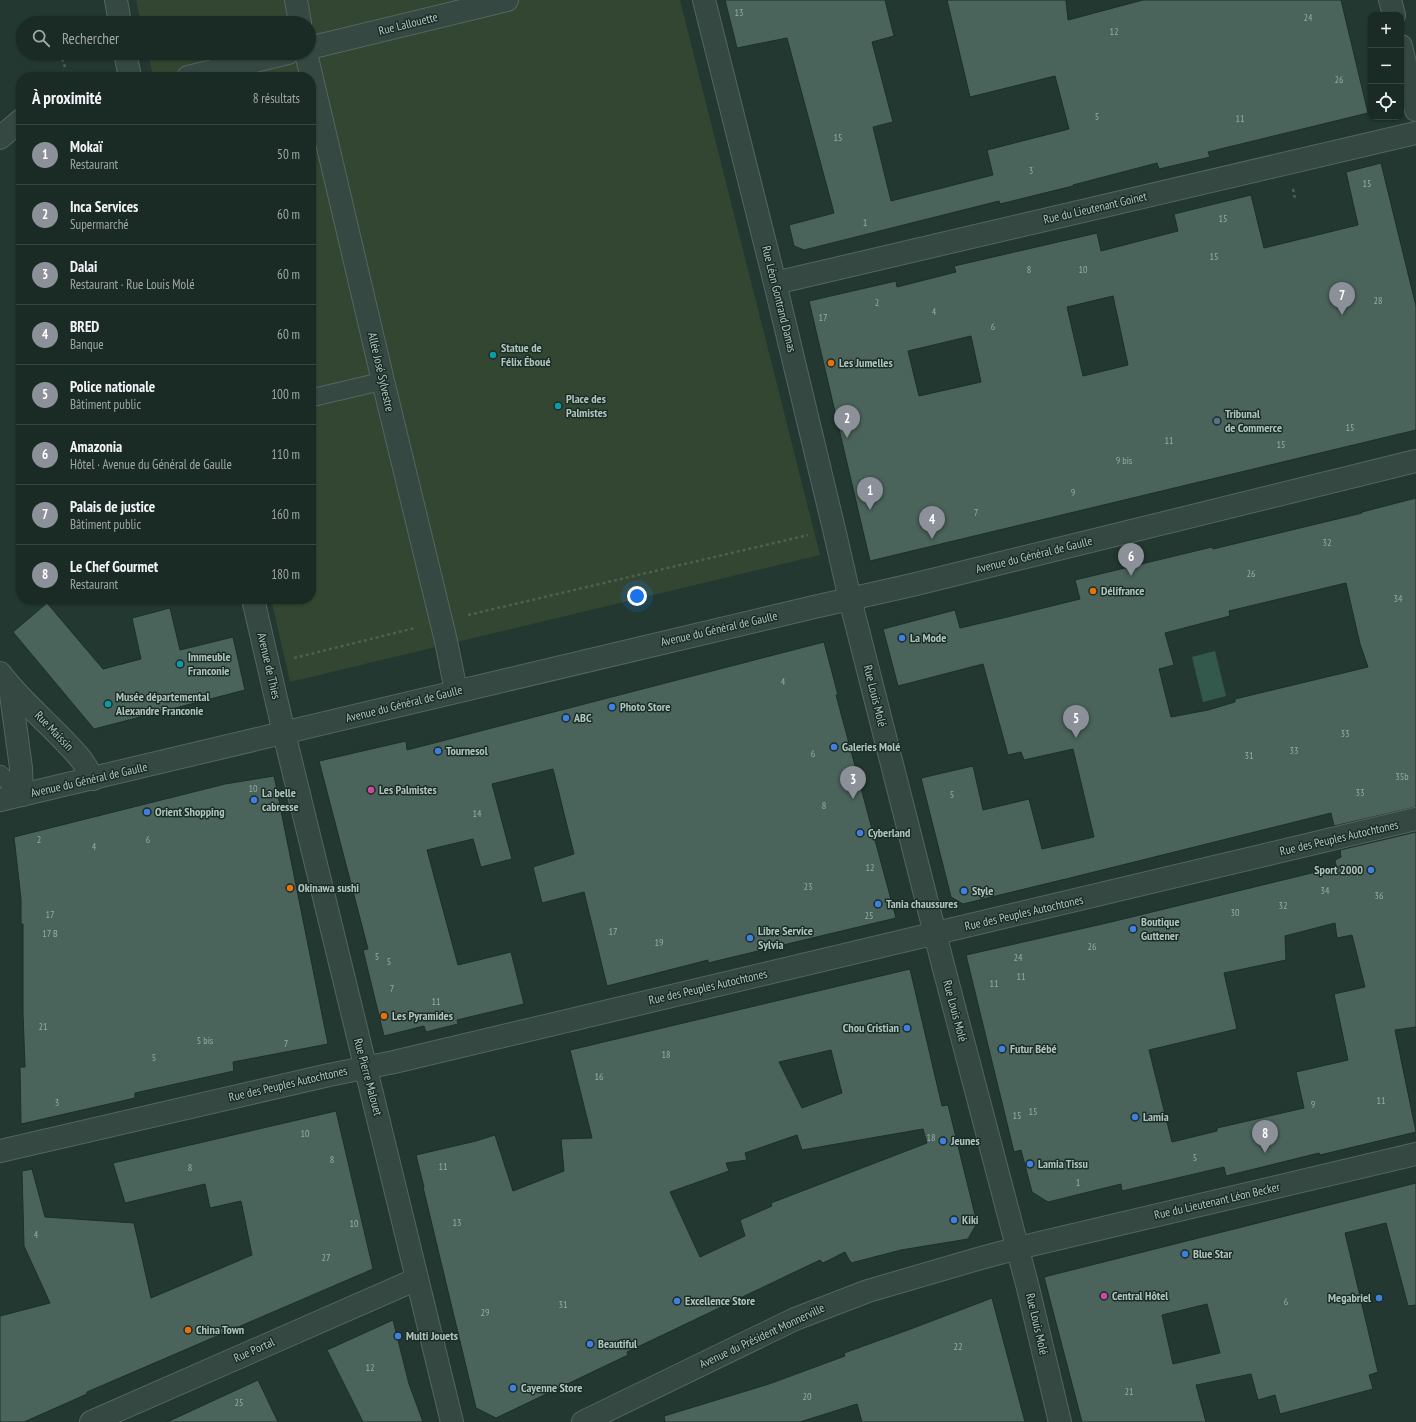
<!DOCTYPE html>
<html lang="fr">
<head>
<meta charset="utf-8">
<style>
	body { margin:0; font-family:"PT Sans Narrow",sans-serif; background:#273631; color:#f1f3f6 }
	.controls { position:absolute; right:12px; top:12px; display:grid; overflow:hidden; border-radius:8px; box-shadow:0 1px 3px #0004 }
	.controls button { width:36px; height:36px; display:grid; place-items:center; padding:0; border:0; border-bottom:1px solid #384641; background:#1a2a24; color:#f1f3f6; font:20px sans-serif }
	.you { position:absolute; left:637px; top:596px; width:14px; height:14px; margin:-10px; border:3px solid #fff; border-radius:50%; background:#1a73e8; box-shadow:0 0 0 6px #1a73e833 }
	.badge { display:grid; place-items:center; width:26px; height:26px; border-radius:50%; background:#8c9099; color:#fff; font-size:13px; font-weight:700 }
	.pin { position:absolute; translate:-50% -33px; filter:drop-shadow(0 1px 2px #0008) }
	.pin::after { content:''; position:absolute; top:21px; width:14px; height:12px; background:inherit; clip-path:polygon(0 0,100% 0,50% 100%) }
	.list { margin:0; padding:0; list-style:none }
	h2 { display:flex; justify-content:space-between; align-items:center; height:52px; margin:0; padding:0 16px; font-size:17px }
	h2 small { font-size:13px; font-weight:400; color:#9fa7a6 }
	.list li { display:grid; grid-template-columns:26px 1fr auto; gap:12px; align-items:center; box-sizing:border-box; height:60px; padding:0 16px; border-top:1px solid #384641 }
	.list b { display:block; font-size:15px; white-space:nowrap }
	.list p { margin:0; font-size:13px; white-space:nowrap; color:#9fa7a6 }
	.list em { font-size:13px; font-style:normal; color:#9fa7a6 }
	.icon { flex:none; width:22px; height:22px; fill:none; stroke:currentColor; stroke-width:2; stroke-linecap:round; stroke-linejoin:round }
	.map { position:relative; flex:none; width:1416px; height:1422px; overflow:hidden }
	.search { position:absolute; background:#1a2a24; box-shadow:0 1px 3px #0004; left:16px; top:16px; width:300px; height:44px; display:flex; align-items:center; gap:10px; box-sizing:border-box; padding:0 14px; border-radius:22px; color:#9fa7a6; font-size:15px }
	.panel { position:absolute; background:#1a2a24; box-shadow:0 1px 3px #0004; left:16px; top:72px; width:300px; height:532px; border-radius:16px }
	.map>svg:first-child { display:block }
	.green { fill:#324631 }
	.water { fill:#33594d }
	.building { fill:#4a635b; stroke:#1d2f29; fill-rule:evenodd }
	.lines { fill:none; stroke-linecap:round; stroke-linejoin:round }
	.service-casing { stroke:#536660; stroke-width:19 }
	.minor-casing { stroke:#536660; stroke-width:24 }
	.tertiary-casing { stroke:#536660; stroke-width:24 }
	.path { stroke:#4c6152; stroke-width:2.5; stroke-dasharray:3 3; stroke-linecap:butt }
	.service { stroke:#354842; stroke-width:17 }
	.minor { stroke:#354842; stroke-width:22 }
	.tertiary { stroke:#354842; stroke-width:22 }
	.culture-dot { fill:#0f9aa8; stroke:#1b2d27; stroke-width:1.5 }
	.food-dot { fill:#e8710a; stroke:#1b2d27; stroke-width:1.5 }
	.service-dot { fill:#5c6f8a; stroke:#1b2d27; stroke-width:1.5 }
	.shop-dot { fill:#3f7fe0; stroke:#1b2d27; stroke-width:1.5 }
	.hotel-dot { fill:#d1479c; stroke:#1b2d27; stroke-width:1.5 }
	.labels { text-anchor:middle; stroke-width:3; stroke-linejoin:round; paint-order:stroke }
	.number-label { font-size:10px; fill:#96aca5 }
	.street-label { font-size:12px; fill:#b0c4be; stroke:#1b2d27 }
	.poi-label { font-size:12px; font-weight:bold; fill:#b0c4be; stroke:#1b2d27; text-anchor:start }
</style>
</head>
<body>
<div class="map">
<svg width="1416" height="1422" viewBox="0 0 1416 1422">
	<rect width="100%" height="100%" fill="#223830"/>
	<!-- green -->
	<polygon class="green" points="136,0 680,0 820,555 290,682 271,599 311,599 311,77 153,77 148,53 309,53 309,23 141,23"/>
	<!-- water -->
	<polygon class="water" points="1215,651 1226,696 1203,702 1192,657"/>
	<!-- building -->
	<g class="building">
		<polygon points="725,0 885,0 894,36 872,42 893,122 873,127 891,201 993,175 987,150 1069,129 1055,76 970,97 947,0 1066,0 1068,20 1143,0 1341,0 1368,113 1208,152 1210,157 1159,169 1157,163 1073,185 1073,186 1000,204 999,201 804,250 794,246 789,225 834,213 787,38 737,48"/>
		<path d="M1381 163 1416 306V430L870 561 809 301 896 281 897 287 956 272 954 266 1097 233 1101 251 1178 231 1174 214 1251 195 1264 248 1358 225 1346 172ZM1113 296 1128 365 1083 376 1067 307ZM971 336 981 382 919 396 908 351Z"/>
		<path d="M1416 498V807L1334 826 1331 813 1074 877 963 904 951 897 921 778 973 766 983 810 1029 799 1042 849 1094 837 1073 749 1024 760 1021 752 1008 755 983 664 898 686 883 629 955 610 960 628 1007 617 1080 599 1075 580 1212 547 1213 549 1362 513V512ZM1346 583 1360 644 1368 667 1235 699V702L1208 710 1171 717 1159 669 1174 665 1165 633 1230 616 1229 611Z"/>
		<polygon points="47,603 103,669 141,659 132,618 170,608 180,650 233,637 245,690 94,729 13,632"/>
		<polygon points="824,642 838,695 836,695 896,918 708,963 708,960 607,986 584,892 542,903 533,867 574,854 553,769 492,784 512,859 481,867 473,839 427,850 458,965 511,952 524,1004 457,1020 458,1024 426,1032 424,1026 384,1036 363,950 368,949 319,761 406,741 407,750"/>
		<polygon points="274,776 328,1044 233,1062 234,1071 135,1093 135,1098 21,1124 20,1067 25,1067 23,1013 23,924 21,924 21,899 14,837 225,784"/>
		<path d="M1416 832V1027L1395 1030 1416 1132 1320 1155 1319 1153 1226 1176 1224 1167 1122 1191 1121 1184 1048 1202 1032 1192 1021 1150 1014 1152 966 955 1111 922 1336 867 1335 860 1341 857 1340 850ZM1335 923 1337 938 1352 935 1365 987 1334 994 1348 1060 1296 1072 1304 1108 1217 1128V1131L1172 1142 1149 1050 1237 1029 1224 973 1286 960 1285 936Z"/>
		<path d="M910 969 942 1106 948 1105 977 1223 968 1239 901 1250 851 1263 845 1252 823 1263 820 1260 627 1352 628 1355 496 1418 476 1408 423 1187H424L416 1155 476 1141 495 1135 513 1191 564 1171 561 1139 592 1138 570 1050ZM831 1050 842 1093 802 1108 779 1062ZM923 1129 927 1143 771 1203 772 1206 740 1220 745 1236 700 1257 670 1192 729 1171 726 1163 747 1160 745 1153 797 1135 802 1150Z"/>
		<polygon points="336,1111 373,1269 87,1392 87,1394 24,1422 0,1422 0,1316 50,1303 24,1246 22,1171 32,1169 45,1217 134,1223 151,1298 252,1255 241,1201 210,1208 205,1184 125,1203 113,1163"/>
		<path d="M1416 1183V1305L1408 1306 1386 1223 1345 1233 1378 1372 1369 1375 1373 1389 1280 1414 1275 1395 1258 1400 1251 1374 1196 1385 1206 1422H1082L1044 1277ZM1207 1304 1220 1353 1173 1364 1162 1315Z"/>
		<polygon points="992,1298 1025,1422 862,1422 857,1404 800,1422 665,1422 664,1416 769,1384 845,1356 844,1353 908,1330"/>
		<polygon points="393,1320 409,1384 423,1422 363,1422 327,1350"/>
		<polygon points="258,1380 278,1422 167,1422"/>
	</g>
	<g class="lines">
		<defs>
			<g id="service">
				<polyline points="311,398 383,381"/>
				<polyline points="0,774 22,795"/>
			</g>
			<g id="minor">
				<polyline points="296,0 300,23"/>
				<polyline points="704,0 775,283 834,529 850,599 943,965 1028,1288 1060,1422"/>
				<polyline points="1390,0 1394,15"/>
				<polyline points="1401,46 1416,110"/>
				<polyline points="309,48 507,0"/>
				<polyline points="306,53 383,381 446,641 456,691"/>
				<polyline points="188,77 288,53"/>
				<polyline points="0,138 21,120"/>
				<polyline points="775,283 1416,133"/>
				<path d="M0 673C23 704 55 728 80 758 85 764 89 772 93 779"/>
				<polyline points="10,687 21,768 22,795"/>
				<polyline points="0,1151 329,1075 394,1062 1416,819"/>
				<polyline points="91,1422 417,1279"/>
				<polyline points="583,1422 795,1319 868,1291 981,1258 1018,1248 1416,1154"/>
			</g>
			<g id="tertiary">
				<polyline points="116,0 120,23"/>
				<polyline points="125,53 130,77"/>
				<polyline points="253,599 284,733 452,1422"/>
				<polyline points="0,800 814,607 912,585 1416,461"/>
			</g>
		</defs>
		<!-- service casing -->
		<use href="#service" class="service-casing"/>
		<!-- minor casing -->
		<use href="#minor" class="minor-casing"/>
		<!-- tertiary casing -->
		<use href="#tertiary" class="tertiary-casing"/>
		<!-- path -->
		<g class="path">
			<polyline points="60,53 65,67"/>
			<polyline points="1293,189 1295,199"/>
			<polyline points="468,615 808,535"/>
			<polyline points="294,658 415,628"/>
		</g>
		<!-- service -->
		<use href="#service" class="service"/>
		<!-- minor -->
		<use href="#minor" class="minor"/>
		<!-- tertiary -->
		<use href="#tertiary" class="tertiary"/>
	</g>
	<!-- markers -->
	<g class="culture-dot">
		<circle cx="493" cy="355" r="4"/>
		<circle cx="558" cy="406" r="4"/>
		<circle cx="180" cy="664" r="4"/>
		<circle cx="108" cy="704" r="4"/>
	</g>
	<g class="food-dot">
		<circle cx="831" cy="363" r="4"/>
		<circle cx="1093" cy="591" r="4"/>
		<circle cx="290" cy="888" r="4"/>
		<circle cx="384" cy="1016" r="4"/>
		<circle cx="188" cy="1330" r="4"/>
	</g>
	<circle class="service-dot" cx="1217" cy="421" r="4"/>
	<g class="shop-dot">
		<circle cx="902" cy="638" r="4"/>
		<circle cx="612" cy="707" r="4"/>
		<circle cx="566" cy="718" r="4"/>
		<circle cx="834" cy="747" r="4"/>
		<circle cx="438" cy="751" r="4"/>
		<circle cx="254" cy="800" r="4"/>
		<circle cx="147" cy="812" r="4"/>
		<circle cx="860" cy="833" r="4"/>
		<circle cx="1371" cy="870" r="4"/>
		<circle cx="964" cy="891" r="4"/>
		<circle cx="878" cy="904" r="4"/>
		<circle cx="1133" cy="929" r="4"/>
		<circle cx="750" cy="938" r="4"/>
		<circle cx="907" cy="1028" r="4"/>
		<circle cx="1002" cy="1049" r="4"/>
		<circle cx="1135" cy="1117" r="4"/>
		<circle cx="943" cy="1141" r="4"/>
		<circle cx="1030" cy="1164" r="4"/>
		<circle cx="954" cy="1220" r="4"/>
		<circle cx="1185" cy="1254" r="4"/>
		<circle cx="1379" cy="1298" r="4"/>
		<circle cx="677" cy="1301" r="4"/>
		<circle cx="398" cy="1336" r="4"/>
		<circle cx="590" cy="1344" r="4"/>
		<circle cx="513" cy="1388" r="4"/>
	</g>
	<g class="hotel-dot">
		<circle cx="371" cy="790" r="4"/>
		<circle cx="1104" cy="1296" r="4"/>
	</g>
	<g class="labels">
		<!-- number labels -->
		<g class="number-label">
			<text x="739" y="16">13</text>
			<text x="1308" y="21">24</text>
			<text x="1114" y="35">12</text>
			<text x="1339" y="83">26</text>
			<text x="1097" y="120">5</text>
			<text x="1240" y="122">11</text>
			<text x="838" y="141">15</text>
			<text x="1031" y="174">3</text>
			<text x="1367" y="187">15</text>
			<text x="1223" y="222">15</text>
			<text x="865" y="226">1</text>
			<text x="1214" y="260">15</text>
			<text x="1029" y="273">8</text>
			<text x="1083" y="273">10</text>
			<text x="1378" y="304">28</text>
			<text x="877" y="306">2</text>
			<text x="934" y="315">4</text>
			<text x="823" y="321">17</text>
			<text x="993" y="330">6</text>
			<text x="1350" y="431">15</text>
			<text x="1169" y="444">11</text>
			<text x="1281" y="448">15</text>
			<text x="1124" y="464">9 bis</text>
			<text x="1073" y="496">9</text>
			<text x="976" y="516">7</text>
			<text x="1327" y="546">32</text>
			<text x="1251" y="577">26</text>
			<text x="1398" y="602">34</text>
			<text x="783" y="685">4</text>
			<text x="1345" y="737">33</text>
			<text x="1294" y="754">33</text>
			<text x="813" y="757">6</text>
			<text x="1249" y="759">31</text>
			<text x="1402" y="780">35b</text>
			<text x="253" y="792">10</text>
			<text x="1360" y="796">33</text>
			<text x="952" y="798">5</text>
			<text x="824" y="809">8</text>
			<text x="477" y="817">14</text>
			<text x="39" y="843">2</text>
			<text x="148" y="843">6</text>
			<text x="94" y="850">4</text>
			<text x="870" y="871">12</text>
			<text x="808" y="890">23</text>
			<text x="1325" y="894">34</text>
			<text x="1379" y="899">36</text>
			<text x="1283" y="909">32</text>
			<text x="1235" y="916">30</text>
			<text x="50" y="918">17</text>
			<text x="869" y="919">25</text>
			<text x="613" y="935">17</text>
			<text x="50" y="937">17 B</text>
			<text x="659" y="946">19</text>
			<text x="1092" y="950">26</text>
			<text x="377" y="960">5</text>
			<text x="1018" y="961">24</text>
			<text x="389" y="965">5</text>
			<text x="1021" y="980">11</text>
			<text x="994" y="987">11</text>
			<text x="392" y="992">7</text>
			<text x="436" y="1005">11</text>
			<text x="43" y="1030">21</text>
			<text x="205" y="1044">5 bis</text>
			<text x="286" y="1047">7</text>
			<text x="666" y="1058">18</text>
			<text x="154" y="1061">5</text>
			<text x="599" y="1080">16</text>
			<text x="1381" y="1104">11</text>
			<text x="57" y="1106">3</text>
			<text x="1313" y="1108">9</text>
			<text x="1033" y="1115">15</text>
			<text x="1017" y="1119">15</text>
			<text x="305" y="1137">10</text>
			<text x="931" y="1141">18</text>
			<text x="1195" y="1161">5</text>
			<text x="332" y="1163">8</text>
			<text x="443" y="1170">11</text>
			<text x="190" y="1171">8</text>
			<text x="1078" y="1186">1</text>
			<text x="457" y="1226">13</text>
			<text x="354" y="1227">10</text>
			<text x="36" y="1238">4</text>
			<text x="326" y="1261">27</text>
			<text x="1286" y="1305">6</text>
			<text x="563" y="1308">31</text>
			<text x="485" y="1316">29</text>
			<text x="958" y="1350">22</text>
			<text x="370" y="1371">12</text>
			<text x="1129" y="1395">21</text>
			<text x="807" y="1400">20</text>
			<text x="239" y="1406">25</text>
		</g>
		<!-- street labels -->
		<g class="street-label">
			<text transform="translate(408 24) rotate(-14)" y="4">Rue Lallouette</text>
			<text transform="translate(1095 208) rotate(-13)" y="4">Rue du Lieutenant Goinet</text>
			<text transform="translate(779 299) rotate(76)" y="4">Rue Léon Gontrand Damas</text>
			<text transform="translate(381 372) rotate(77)" y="4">Allée José Sylvestre</text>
			<text transform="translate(1034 555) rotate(-14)" y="4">Avenue du Général de Gaulle</text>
			<text transform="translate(719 629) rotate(-13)" y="4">Avenue du Général de Gaulle</text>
			<text transform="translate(269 666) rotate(77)" y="4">Avenue de Thies</text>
			<text transform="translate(875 696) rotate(76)" y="4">Rue Louis Molé</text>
			<text transform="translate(404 704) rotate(-14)" y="4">Avenue du Général de Gaulle</text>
			<text transform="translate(54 731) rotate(46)" y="4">Rue Maissin</text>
			<text transform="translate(89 780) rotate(-13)" y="4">Avenue du Général de Gaulle</text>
			<text transform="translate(1339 838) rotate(-13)" y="4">Rue des Peuples Autochtones</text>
			<text transform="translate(1024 913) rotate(-13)" y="4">Rue des Peuples Autochtones</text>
			<text transform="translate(708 987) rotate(-13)" y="4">Rue des Peuples Autochtones</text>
			<text transform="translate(955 1011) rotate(75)" y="4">Rue Louis Molé</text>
			<text transform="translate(368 1077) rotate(75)" y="4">Rue Pierre Malouet</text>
			<text transform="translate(288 1084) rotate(-13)" y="4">Rue des Peuples Autochtones</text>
			<text transform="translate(1217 1201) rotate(-13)" y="4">Rue du Lieutenant Léon Becker</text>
			<text transform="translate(1037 1324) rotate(77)" y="4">Rue Louis Molé</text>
			<text transform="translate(762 1336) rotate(-25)" y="4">Avenue du Président Monnerville</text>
			<text transform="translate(254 1350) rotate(-24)" y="4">Rue Portal</text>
		</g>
		<!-- poi labels -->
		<g class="poi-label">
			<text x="501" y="352">Statue de<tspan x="501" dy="14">Félix Éboué</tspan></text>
			<text x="839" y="367">Les Jumelles</text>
			<text x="566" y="403">Place des<tspan x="566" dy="14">Palmistes</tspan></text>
			<text x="1225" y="418">Tribunal<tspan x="1225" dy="14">de Commerce</tspan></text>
			<text x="1101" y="595">Délifrance</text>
			<text x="910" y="642">La Mode</text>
			<text x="188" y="661">Immeuble<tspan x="188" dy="14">Franconie</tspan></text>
			<text x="116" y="701">Musée départemental<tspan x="116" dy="14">Alexandre Franconie</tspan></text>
			<text x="620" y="711">Photo Store</text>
			<text x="574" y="722">ABC</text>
			<text x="842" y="751">Galeries Molé</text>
			<text x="446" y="755">Tournesol</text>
			<text x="379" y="794">Les Palmistes</text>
			<text x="262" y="797">La belle<tspan x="262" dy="14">cabresse</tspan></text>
			<text x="155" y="816">Orient Shopping</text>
			<text x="868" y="837">Cyberland</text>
			<text x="1363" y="874" text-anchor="end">Sport 2000</text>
			<text x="298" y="892">Okinawa sushi</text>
			<text x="972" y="895">Style</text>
			<text x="886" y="908">Tania chaussures</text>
			<text x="1141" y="926">Boutique<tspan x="1141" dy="14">Guttener</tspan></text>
			<text x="758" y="935">Libre Service<tspan x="758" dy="14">Sylvia</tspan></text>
			<text x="392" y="1020">Les Pyramides</text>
			<text x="899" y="1032" text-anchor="end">Chou Cristian</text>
			<text x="1010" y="1053">Futur Bébé</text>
			<text x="1143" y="1121">Lamia</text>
			<text x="951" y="1145">Jeunes</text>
			<text x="1038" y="1168">Lamia Tissu</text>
			<text x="962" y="1224">Kiki</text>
			<text x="1193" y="1258">Blue Star</text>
			<text x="1112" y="1300">Central Hôtel</text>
			<text x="1371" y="1302" text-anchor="end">Megabriel</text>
			<text x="685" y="1305">Excellence Store</text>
			<text x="196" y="1334">China Town</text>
			<text x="406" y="1340">Multi Jouets</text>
			<text x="598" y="1348">Beautiful</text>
			<text x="521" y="1392">Cayenne Store</text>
		</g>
	</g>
</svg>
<div class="controls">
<button>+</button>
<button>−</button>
<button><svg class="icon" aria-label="locate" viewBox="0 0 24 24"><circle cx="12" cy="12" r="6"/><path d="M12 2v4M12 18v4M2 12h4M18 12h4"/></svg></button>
</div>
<div class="you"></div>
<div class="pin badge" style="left:870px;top:510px">1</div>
<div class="pin badge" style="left:847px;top:438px">2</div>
<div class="pin badge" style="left:853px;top:799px">3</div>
<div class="pin badge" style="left:932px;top:539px">4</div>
<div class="pin badge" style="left:1076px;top:738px">5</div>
<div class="pin badge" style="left:1131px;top:576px">6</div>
<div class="pin badge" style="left:1342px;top:315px">7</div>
<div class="pin badge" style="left:1265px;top:1153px">8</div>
<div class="search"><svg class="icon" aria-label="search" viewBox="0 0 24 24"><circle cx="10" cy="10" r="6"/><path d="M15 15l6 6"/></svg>Rechercher</div>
<section class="panel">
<h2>À proximité<small>8 résultats</small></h2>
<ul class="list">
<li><span class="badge">1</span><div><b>Mokaï</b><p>Restaurant</p></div><em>50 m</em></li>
<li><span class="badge">2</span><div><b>Inca Services</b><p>Supermarché</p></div><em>60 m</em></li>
<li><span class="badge">3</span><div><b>Dalai</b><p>Restaurant · Rue Louis Molé</p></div><em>60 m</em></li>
<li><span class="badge">4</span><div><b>BRED</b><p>Banque</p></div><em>60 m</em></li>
<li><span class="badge">5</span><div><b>Police nationale</b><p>Bâtiment public</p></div><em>100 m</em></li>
<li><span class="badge">6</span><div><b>Amazonia</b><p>Hôtel · Avenue du Général de Gaulle</p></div><em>110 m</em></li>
<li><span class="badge">7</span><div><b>Palais de justice</b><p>Bâtiment public</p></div><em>160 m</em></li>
<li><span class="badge">8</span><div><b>Le Chef Gourmet</b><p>Restaurant</p></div><em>180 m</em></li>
</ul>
</section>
</div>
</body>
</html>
